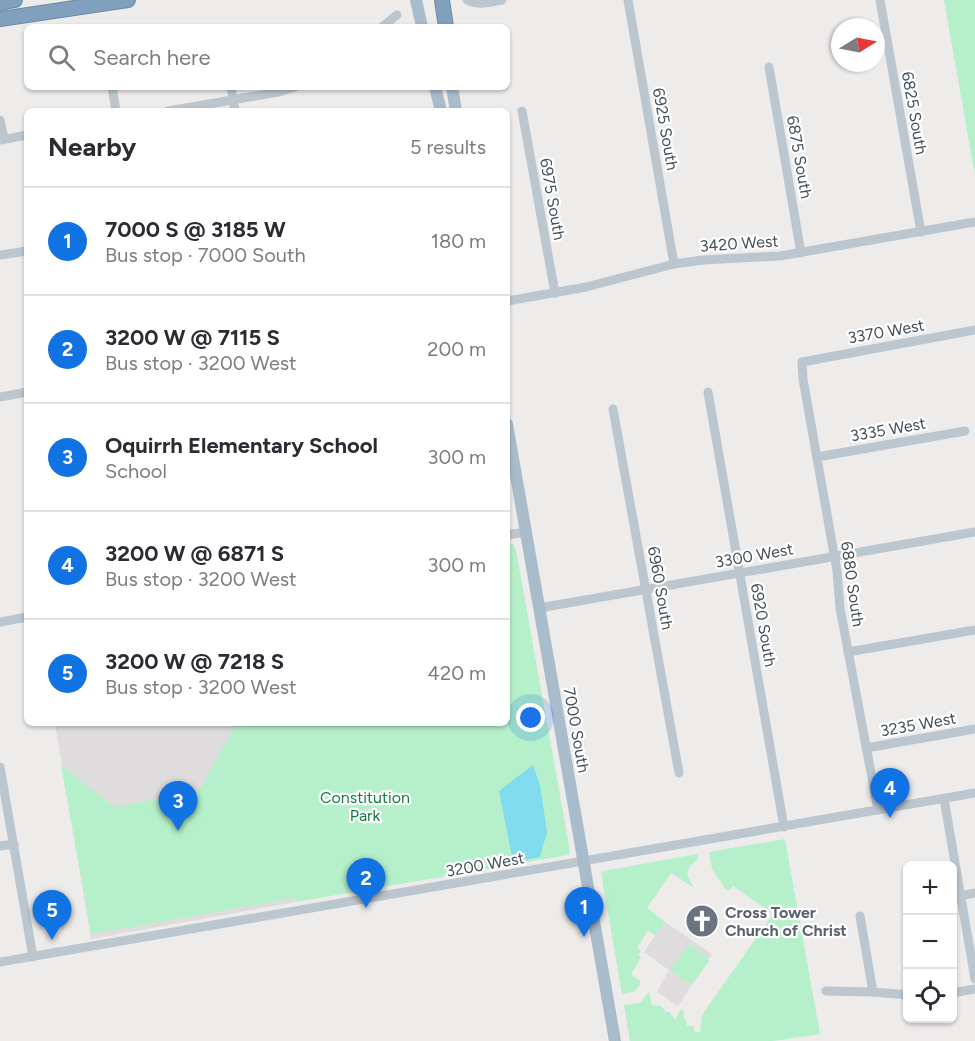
<!DOCTYPE html>
<html lang="en">
<head>
<meta charset="utf-8">
<style>
	body { margin:0; font-family:Figtree,sans-serif; background:#f2f2f3; color:#2b2b33 }
	.controls { position:absolute; right:18px; bottom:18px; display:grid; overflow:hidden; border-radius:9px; box-shadow:0 2px 4px #0004 }
	.controls button { width:54px; height:54px; display:grid; place-items:center; padding:0; border:0; border-bottom:2px solid #e1e1e2; background:#fff; color:#2b2b33; font:30px sans-serif }
	.compass { position:absolute; left:831px; top:18px; width:54px; height:54px; border-radius:50%; background:#fff; box-shadow:0 2px 4px #0004; rotate:80deg }
	.you { position:absolute; left:531px; top:718px; width:21px; height:21px; margin:-15px; border:4px solid #fff; border-radius:50%; background:#1a73e8; box-shadow:0 0 0 9px #1a73e833 }
	.badge { display:grid; place-items:center; width:39px; height:39px; border-radius:50%; background:#1072e3; color:#fff; font-size:20px; font-weight:700 }
	.pin { position:absolute; translate:-50% -50px; filter:drop-shadow(0 2px 3px #0008) }
	.pin::after { content:''; position:absolute; top:32px; width:21px; height:18px; background:inherit; clip-path:polygon(0 0,100% 0,50% 100%) }
	.list { margin:0; padding:0; list-style:none }
	h2 { display:flex; justify-content:space-between; align-items:center; height:78px; margin:0; padding:0 24px; font-size:26px }
	h2 small { font-size:20px; font-weight:400; color:#7c7c81 }
	.list li { display:grid; grid-template-columns:39px 1fr auto; gap:18px; align-items:center; box-sizing:border-box; height:108px; padding:0 24px; border-top:2px solid #e1e1e2 }
	.list b { display:block; font-size:22px; white-space:nowrap }
	.list p { margin:0; font-size:20px; white-space:nowrap; color:#7c7c81 }
	.list em { font-size:20px; font-style:normal; color:#7c7c81 }
	.icon { flex:none; width:33px; height:33px; fill:none; stroke:currentColor; stroke-width:2; stroke-linecap:round; stroke-linejoin:round }
	.map { position:relative; flex:none; width:975px; height:1041px; overflow:hidden }
	.search { position:absolute; background:#fff; box-shadow:0 2px 4px #0004; left:24px; top:24px; width:486px; height:66px; display:flex; align-items:center; gap:15px; box-sizing:border-box; padding:0 21px; border-radius:9px; color:#7c7c81; font-size:22px }
	.panel { position:absolute; background:#fff; box-shadow:0 2px 4px #0004; left:24px; top:108px; width:486px; height:618px; border-radius:9px }
	.map>svg:first-child { display:block }
	.education { fill:#dfdcdd }
	.green { fill:#b5f0ca }
	.water { fill:#80dbef }
	.lines { fill:none; stroke-linecap:round; stroke-linejoin:round }
	.highway-casing { stroke:#6b8ba9; stroke-width:16 }
	.minor { stroke:#bbc6cf; stroke-width:9 }
	.major { stroke:#a9bccc; stroke-width:12 }
	.highway { stroke:#80a0be; stroke-width:14 }
	.labels { text-anchor:middle; stroke-width:4.5; stroke-linejoin:round; paint-order:stroke }
	.street-label { font-size:16px; fill:#434f59; stroke:#fff }
	.park-label { font-size:16px; fill:#127c44; stroke:#fff }
	.worship-label { font-size:16px; font-weight:bold; fill:#5b616d; stroke:#fff; text-anchor:start }
</style>
</head>
<body>
<div class="map">
<svg width="975" height="1041" viewBox="0 0 975 1041">
	<rect width="100%" height="100%" fill="#eeebeb"/>
	<!-- education -->
	<g class="education">
		<polygon points="55,723 265,723 296,902 91,939"/>
		<polygon points="665,922 712,954 678,1006 657,992 669,970 644,952"/>
	</g>
	<!-- green -->
	<g class="green">
		<polygon points="944,0 975,0 975,176"/>
		<polygon points="507,543 513,544 516,550 570,851 568,855 296,902 295,898 91,934 61,765 114,807 199,791 236,723 507,723"/>
		<polygon points="785,839 820,1034 773,1041 630,1041 624,1005 640,1003 649,992 652,1005 661,1006 666,1012 669,1011 675,1020 681,1009 684,1011 683,1017 686,1020 687,1026 694,1026 694,1032 700,1032 702,1015 773,914 733,886 730,890 726,890 712,869 709,852"/>
		<polygon points="697,854 698,859 690,866 687,874 694,888 671,873 647,908 665,922 655,936 648,930 637,948 641,951 638,955 641,957 631,974 640,981 640,985 634,992 622,994 601,873 603,871"/>
		<polygon points="689,944 707,957 709,961 694,982 689,983 670,970"/>
	</g>
	<!-- water -->
	<polygon class="water" points="533,765 540,785 547,832 540,857 513,862 499,791"/>
	<g class="lines">
		<defs>
			<g id="highway">
				<polyline points="442,0 446,27"/>
				<polyline points="0,3 15,0"/>
				<polyline points="0,19 128,0"/>
			</g>
		</defs>
		<!-- highway casing -->
		<use href="#highway" class="highway-casing"/>
		<!-- minor -->
		<g class="minor">
			<path d="M467 0C477 6 490 2 502 0"/>
			<polyline points="628,0 674,264"/>
			<polyline points="880,0 921,232"/>
			<polyline points="382,27 397,15"/>
			<polyline points="769,67 801,253"/>
			<polyline points="112,87 116,111"/>
			<polyline points="231,87 235,111"/>
			<polyline points="168,111 279,92 295,87"/>
			<polyline points="522,111 555,293"/>
			<polyline points="0,120 4,139"/>
			<polyline points="0,140 27,135"/>
			<polyline points="0,255 27,251"/>
			<polyline points="507,301 586,287 674,264 703,260 780,256 975,222"/>
			<polyline points="708,392 784,827"/>
			<polyline points="0,397 27,392"/>
			<polyline points="613,409 679,773"/>
			<polyline points="817,457 965,431"/>
			<polyline points="507,535 526,532"/>
			<polyline points="539,608 975,532"/>
			<polyline points="0,622 27,617"/>
			<polyline points="848,652 975,630"/>
			<polyline points="866,748 975,729"/>
			<polyline points="0,767 33,957"/>
			<polyline points="944,799 975,979"/>
			<polyline points="878,810 840,608 837,571 803,379 802,362 975,330"/>
			<polyline points="0,846 14,844"/>
			<polyline points="960,896 975,893"/>
			<polyline points="860,916 873,992"/>
			<polyline points="0,962 975,793"/>
			<polyline points="826,991 873,992 908,995"/>
			<polyline points="952,993 975,989"/>
		</g>
		<!-- major -->
		<g class="major">
			<polyline points="416,0 422,27"/>
			<polyline points="435,87 441,111"/>
			<polyline points="452,87 456,111"/>
			<polyline points="507,424 615,1041"/>
		</g>
		<!-- highway -->
		<use href="#highway" class="highway"/>
	</g>
	<!-- icons -->
	<defs>
		<symbol id="church-disc" viewBox="-11 -11 22 22"><circle r="9.5" fill="#6b7280" stroke="#fff"/><path d="M-1.2-6h2.4v3.5h3.3v2.4h-3.3V6h-2.4V-.1h-3.3v-2.4h3.3Z" fill="#fff"/></symbol>
	</defs>
	<g fill-rule="evenodd">
		<use href="#church-disc" x="683" y="902" width="38" height="38"/>
	</g>
	<g class="labels">
		<!-- street labels -->
		<g class="street-label">
			<text transform="translate(915 113) rotate(80)" y="6">6825 South</text>
			<text transform="translate(666 129) rotate(80)" y="6">6925 South</text>
			<text transform="translate(800 157) rotate(80)" y="6">6875 South</text>
			<text transform="translate(553 199) rotate(80)" y="6">6975 South</text>
			<text transform="translate(739 243) rotate(-4)" y="6">3420 West</text>
			<text transform="translate(886 331) rotate(-10)" y="6">3370 West</text>
			<text transform="translate(888 429) rotate(-10)" y="6">3335 West</text>
			<text transform="translate(754 555) rotate(-10)" y="6">3300 West</text>
			<text transform="translate(853 584) rotate(82)" y="6">6880 South</text>
			<text transform="translate(661 588) rotate(80)" y="6">6960 South</text>
			<text transform="translate(764 625) rotate(80)" y="6">6920 South</text>
			<text transform="translate(918 724) rotate(-10)" y="6">3235 West</text>
			<text transform="translate(577 730) rotate(80)" y="6">7000 South</text>
			<text transform="translate(485 864) rotate(-10)" y="6">3200 West</text>
		</g>
		<!-- park labels -->
		<g class="park-label">
			<text x="365" y="803">Constitution<tspan x="365" dy="18">Park</tspan></text>
		</g>
		<!-- worship labels -->
		<g class="worship-label">
			<text x="725" y="918">Cross Tower<tspan x="725" dy="18">Church of Christ</tspan></text>
		</g>
	</g>
</svg>
<div class="controls">
<button>+</button>
<button>−</button>
<button><svg class="icon" aria-label="locate" viewBox="0 0 24 24"><circle cx="12" cy="12" r="6"/><path d="M12 2v4M12 18v4M2 12h4M18 12h4"/></svg></button>
</div>
<svg class="compass" viewBox="-18 -18 36 36"><path d="M0-13l5 13h-10z" fill="#e53935"/><path d="M0 13l5-13h-10z" fill="#7c7c81"/></svg>
<div class="you"></div>
<div class="pin badge" style="left:584px;top:937px">1</div>
<div class="pin badge" style="left:366px;top:908px">2</div>
<div class="pin badge" style="left:178px;top:831px">3</div>
<div class="pin badge" style="left:890px;top:818px">4</div>
<div class="pin badge" style="left:52px;top:940px">5</div>
<div class="search"><svg class="icon" aria-label="search" viewBox="0 0 24 24"><circle cx="10" cy="10" r="6"/><path d="M15 15l6 6"/></svg>Search here</div>
<section class="panel">
<h2>Nearby<small>5 results</small></h2>
<ul class="list">
<li><span class="badge">1</span><div><b>7000 S @ 3185 W</b><p>Bus stop · 7000 South</p></div><em>180 m</em></li>
<li><span class="badge">2</span><div><b>3200 W @ 7115 S</b><p>Bus stop · 3200 West</p></div><em>200 m</em></li>
<li><span class="badge">3</span><div><b>Oquirrh Elementary School</b><p>School</p></div><em>300 m</em></li>
<li><span class="badge">4</span><div><b>3200 W @ 6871 S</b><p>Bus stop · 3200 West</p></div><em>300 m</em></li>
<li><span class="badge">5</span><div><b>3200 W @ 7218 S</b><p>Bus stop · 3200 West</p></div><em>420 m</em></li>
</ul>
</section>
</div>
</body>
</html>
